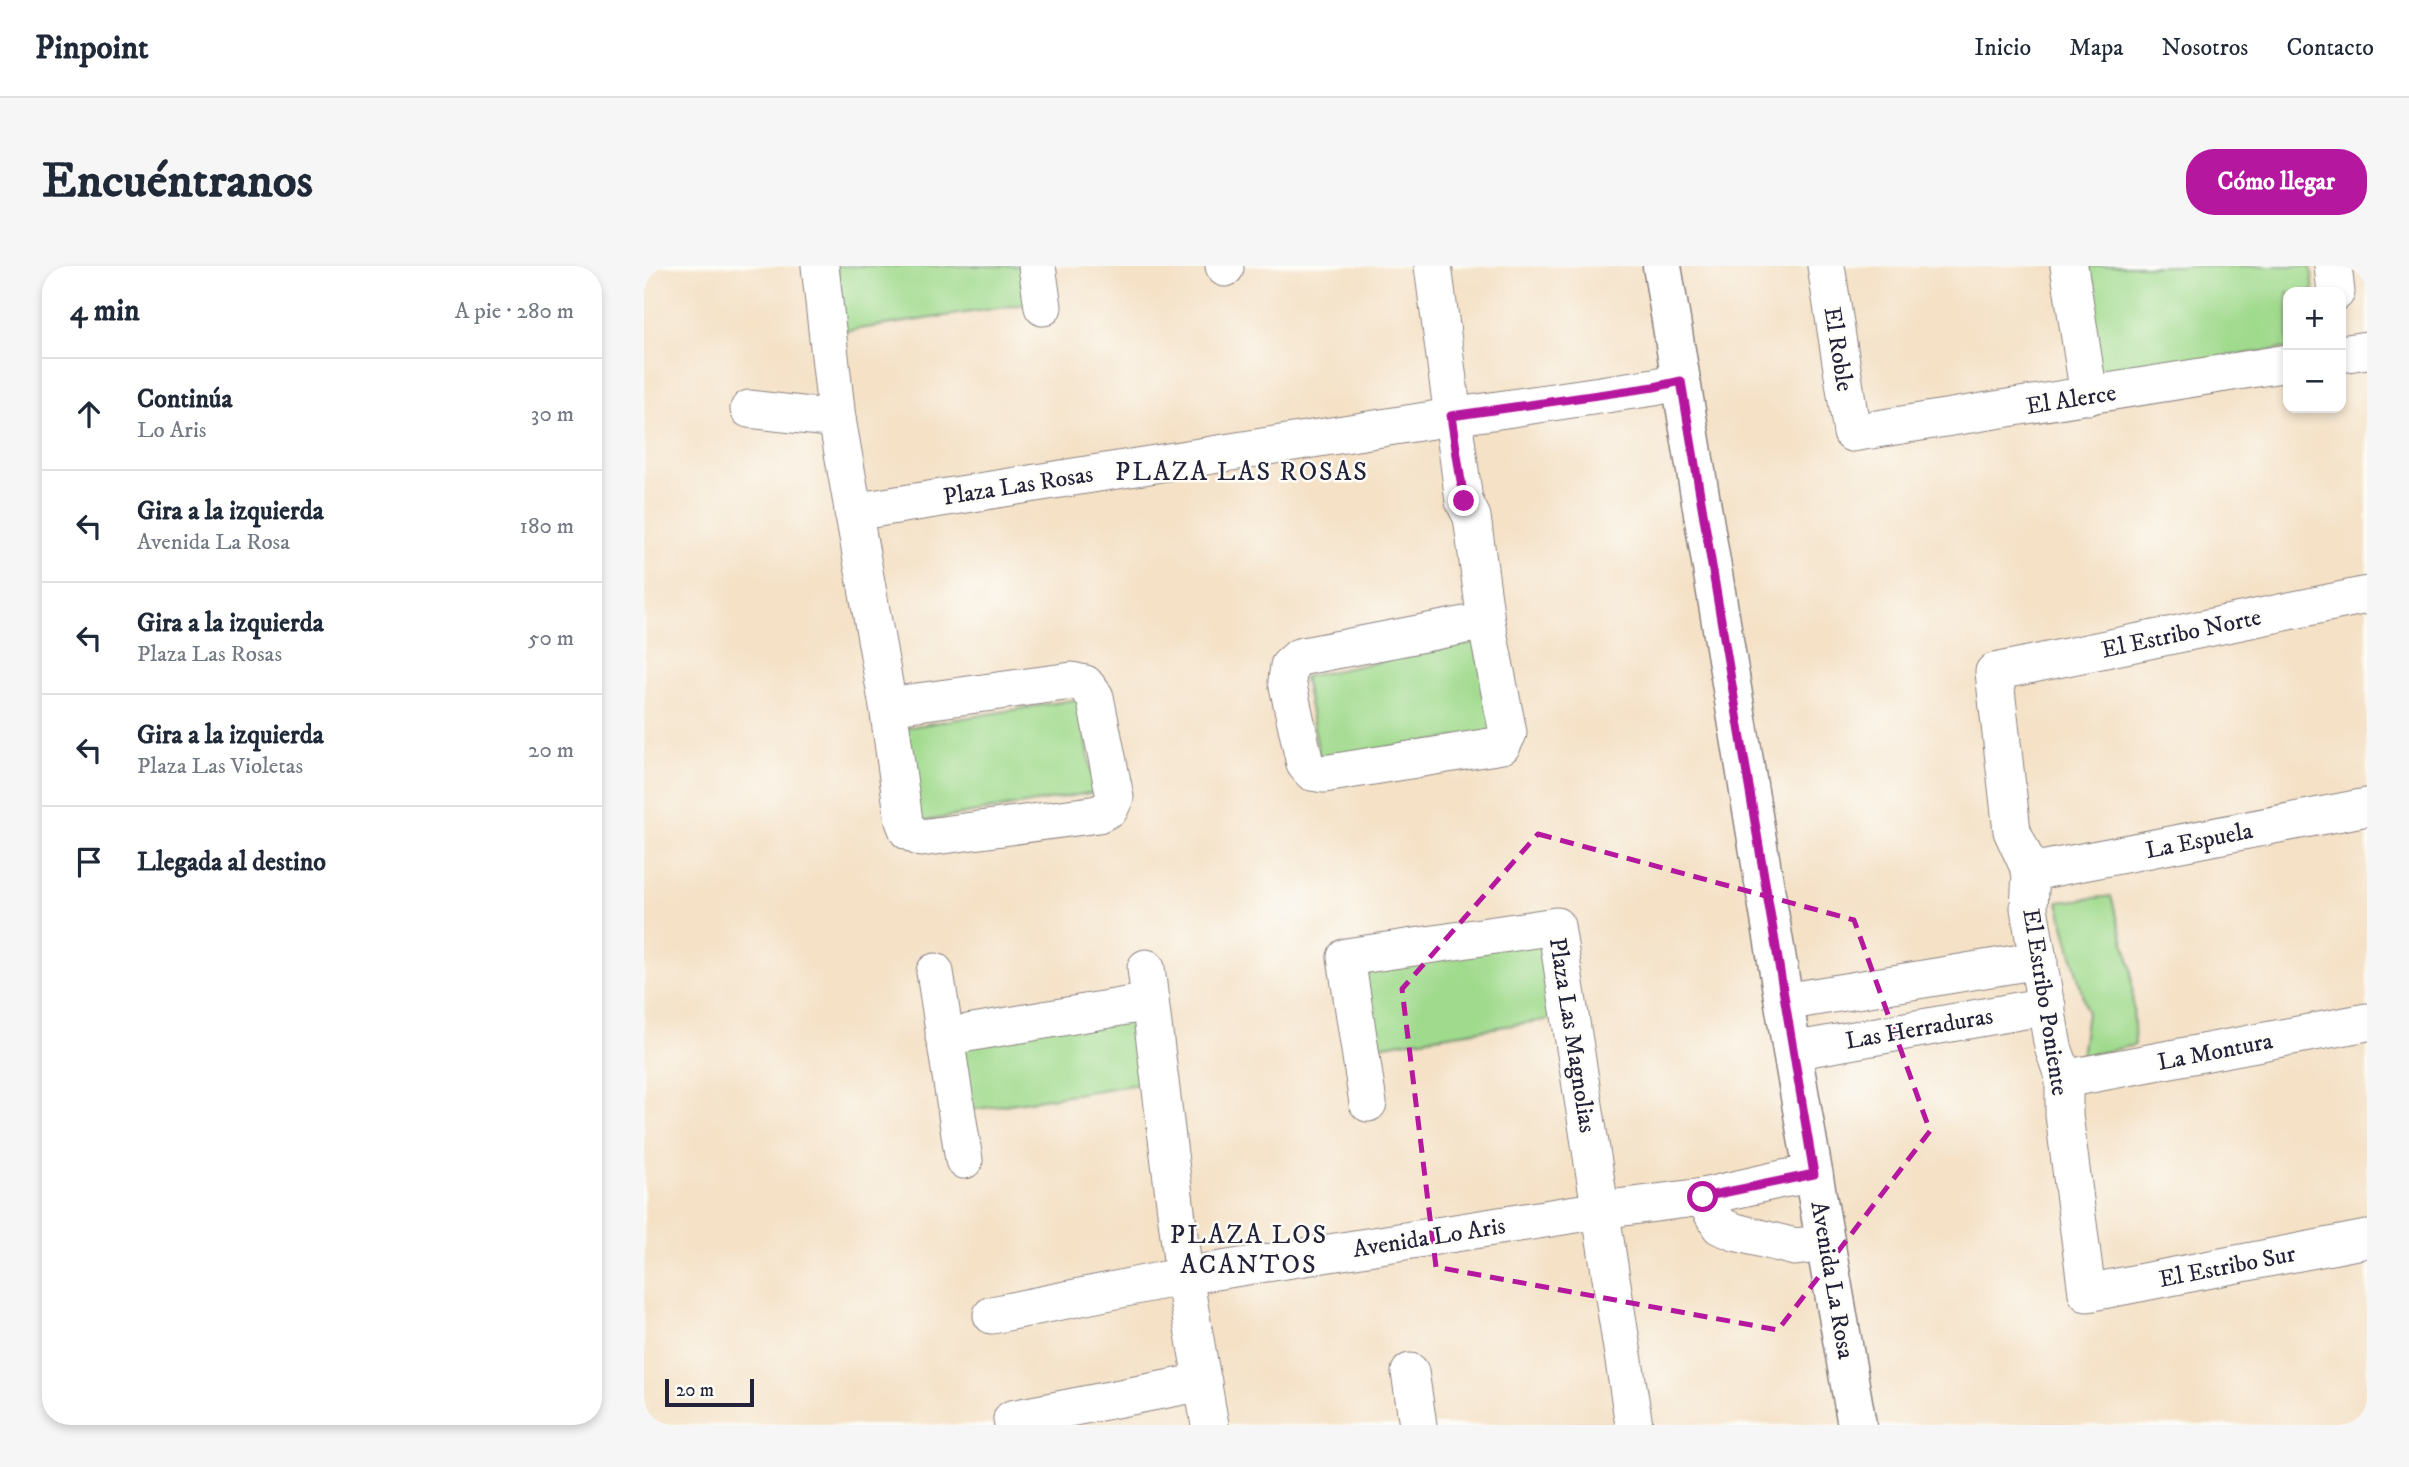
<!DOCTYPE html>
<html lang="es">
<head>
<meta charset="utf-8">
<style>
	body { margin:0; font-family:"IM FELL DW Pica",serif; background:#f6f6f7; color:#1f2937 }
	.controls { position:absolute; right:21px; top:21px; display:grid; overflow:hidden; border-radius:14px; box-shadow:0 4px 10px #0003 }
	.controls button { width:63px; height:63px; display:grid; place-items:center; padding:0; border:0; border-bottom:2px solid #e0e1e3; background:#fff; color:#1f2937; font:35px sans-serif }
	.scale { position:absolute; left:21px; bottom:18px; width:89px; box-sizing:border-box; padding-left:7px; border:4px solid #22223b; border-top:0; font-size:19px; line-height:24px; white-space:nowrap; color:#22223b; -webkit-text-stroke:5px #fdfcf7; paint-order:stroke }
	.stop { position:absolute; width:21px; height:21px; margin:-16px; border:5px solid #b5179e; border-radius:50%; background:#fff }
	.stop.end { background:#b5179e; border-color:#fff; box-shadow:0 2px 7px #0008 }
	.list { margin:0; padding:0; list-style:none }
	h2 { display:flex; justify-content:space-between; align-items:center; height:91px; margin:0; padding:0 28px; font-size:30px }
	h2 small { font-size:23px; font-weight:400; color:#747a83 }
	.list li { display:grid; grid-template-columns:46px 1fr auto; gap:21px; align-items:center; box-sizing:border-box; height:112px; padding:0 28px; border-top:2px solid #e0e1e3 }
	.list b { display:block; font-size:26px; white-space:nowrap }
	.list p { margin:0; font-size:23px; white-space:nowrap; color:#747a83 }
	.list em { font-size:23px; font-style:normal; color:#747a83 }
	.icon { flex:none; width:38px; height:38px; fill:none; stroke:currentColor; stroke-width:2; stroke-linecap:round; stroke-linejoin:round }
	.map { position:relative; flex:none; width:1723px; height:1159px; overflow:hidden; border-radius:28px }
	header { display:flex; align-items:center; gap:42px; box-sizing:border-box; height:98px; padding:0 35px; background:#fff; border-bottom:2px solid #e0e1e3 }
	header strong { font-size:33px }
	nav { display:flex; gap:38px; margin-inline-start:auto; font-size:24px }
	.intro { display:flex; align-items:center; justify-content:space-between; box-sizing:border-box; height:168px; padding:0 42px }
	h1 { margin:0; font-size:49px }
	.button { padding:18px 32px; border-radius:28px; background:#b5179e; color:#fff; font-size:24px; font-weight:700 }
	main { display:flex; gap:42px; padding:0 42px }
	aside { flex:1; background:#fff; border-radius:28px; box-shadow:0 4px 10px #0003 }
	.map>svg:first-child { display:block }
	.green { fill:#a0da8d; stroke:#617e64; stroke-width:2 }
	.lines { fill:none; stroke-linecap:round; stroke-linejoin:round }
	.minor-casing { stroke:#8b8280; stroke-width:39 }
	.tertiary-casing { stroke:#8b8280; stroke-width:41 }
	.minor { stroke:#fff; stroke-width:37 }
	.tertiary { stroke:#fff; stroke-width:38 }
	.route { stroke:#b5179e; stroke-width:9 }
	.marked { fill:none; stroke:#b5179e; stroke-width:5; stroke-dasharray:14 9; stroke-linejoin:round }
	.labels { text-anchor:middle; stroke-width:5; stroke-linejoin:round; paint-order:stroke }
	.street-label { font-size:24px; fill:#22223b; stroke:#fdfcf7 }
	.neighbourhood-label { font-size:26px; letter-spacing:2px; fill:#22223b; stroke:#fdfcf7 }
</style>
</head>
<body>
<header>
<strong>Pinpoint</strong>
<nav><a>Inicio</a><a>Mapa</a><a>Nosotros</a><a>Contacto</a></nav>
</header>
<div class="intro"><h1>Encuéntranos</h1><a class="button">Cómo llegar</a></div>
<main>
<aside>
<h2>4 min<small>A pie · 280 m</small></h2>
<ul class="list">
<li><svg class="icon" aria-label="ahead" viewBox="0 0 24 24"><path d="M12 20V5M6 11l6-6 6 6"/></svg><div><b>Continúa</b><p>Lo Aris</p></div><em>30 m</em></li>
<li><svg class="icon" aria-label="left" viewBox="0 0 24 24"><path d="M17 20v-9H6M10 6l-5 5 5 5"/></svg><div><b>Gira a la izquierda</b><p>Avenida La Rosa</p></div><em>180 m</em></li>
<li><svg class="icon" aria-label="left" viewBox="0 0 24 24"><path d="M17 20v-9H6M10 6l-5 5 5 5"/></svg><div><b>Gira a la izquierda</b><p>Plaza Las Rosas</p></div><em>50 m</em></li>
<li><svg class="icon" aria-label="left" viewBox="0 0 24 24"><path d="M17 20v-9H6M10 6l-5 5 5 5"/></svg><div><b>Gira a la izquierda</b><p>Plaza Las Violetas</p></div><em>20 m</em></li>
<li><svg class="icon" aria-label="arrive" viewBox="0 0 24 24"><path d="M6 21V4h12l-3 4 3 4H6"/></svg><div><b>Llegada al destino</b></div></li>
</ul>
</aside>
<div class="map">
<svg width="1723" height="1159" viewBox="0 0 1723 1159">
	<rect width="100%" height="100%" fill="#fdfcf7"/>
	<filter id="ink" filterUnits="userSpaceOnUse"><feTurbulence type="fractalNoise" baseFrequency=".0143" numOctaves="2"/><feDisplacementMap in="SourceGraphic" scale="14" xChannelSelector="R" yChannelSelector="G"/><feConvolveMatrix kernelMatrix="1 2 1 2 8 2 1 2 1" color-interpolation-filters="sRGB"/></filter>
	<filter id="wash" filterUnits="userSpaceOnUse"><feTurbulence type="fractalNoise" baseFrequency=".00686" numOctaves="4" result="noise"/><feDisplacementMap in="SourceGraphic" scale="28" xChannelSelector="R" yChannelSelector="G"/><feGaussianBlur stdDeviation="1.57" result="paint"/><feColorMatrix in="noise" values="0 0 0 0 0 0 0 0 0 0 0 0 0 0 0 0 0 1.4 0 .05"/><feComposite in="paint" operator="in"/></filter>
	<g filter="url(#wash)">
		<rect width="100%" height="100%" fill="#f4e1c6"/>
		<!-- green -->
		<g class="green">
			<polygon points="193,0 378,0 382,38 201,65"/>
			<polygon points="1439,0 1667,0 1670,26 1644,26 1644,82 1455,109"/>
			<polygon points="842,374 858,464 676,493 660,411"/>
			<polygon points="435,433 451,526 269,557 253,463"/>
			<polygon points="1467,630 1487,701 1491,779 1437,791 1443,746 1414,636"/>
			<polygon points="901,673 914,752 733,780 720,702"/>
			<polygon points="488,738 501,817 320,845 307,767"/>
		</g>
	</g>
	<g filter="url(#ink)">
		<g class="lines">
			<defs>
				<g id="minor">
					<polyline points="176,0 193,153"/>
					<polyline points="393,0 399,41"/>
					<polyline points="580,0 581,2"/>
					<polyline points="789,0 820,235 828,251 842,355 864,467 858,479 680,508 668,506 661,498 643,415 645,400 655,391 842,355"/>
					<polyline points="1182,0 1208,167 1644,97"/>
					<polyline points="1425,0 1445,130"/>
					<polyline points="1689,0 1692,26"/>
					<polyline points="1697,88 1723,84"/>
					<polyline points="105,143 193,153 244,440 260,555 264,565 277,572 454,548 466,542 471,531 451,431 441,418 428,415 244,440"/>
					<polyline points="209,246 807,151 1010,121 1037,115"/>
					<polyline points="1723,329 1350,406 1368,565 1387,606 1385,642 1409,781 1420,813 1420,849 1443,1027 1723,973"/>
					<polyline points="1387,606 1723,541"/>
					<polyline points="502,702 540,1010 566,1159"/>
					<polyline points="291,706 320,894"/>
					<polyline points="1140,736 1395,694"/>
					<polyline points="300,771 506,736"/>
					<polyline points="1148,785 1403,740"/>
					<polyline points="1420,813 1723,756"/>
					<polyline points="724,837 702,691 912,660 990,1159"/>
					<polyline points="1059,931 1076,960 1091,966 1151,981 1182,977"/>
					<polyline points="348,1049 540,1010 957,944 1059,931 1138,913 1170,908"/>
					<polyline points="766,1106 774,1159"/>
					<polyline points="369,1159 368,1153 559,1116"/>
				</g>
				<polyline id="tertiary" points="1018,0 1148,785 1213,1159"/>
			</defs>
			<!-- minor casing -->
			<use href="#minor" class="minor-casing"/>
			<!-- tertiary casing -->
			<use href="#tertiary" class="tertiary-casing"/>
			<!-- minor -->
			<use href="#minor" class="minor"/>
			<!-- tertiary -->
			<use href="#tertiary" class="tertiary"/>
		</g>
	</g>
	<g class="lines" filter="url(#ink)">
		<!-- route -->
		<polyline class="route" points="820,235 807,150 1010,121 1037,115 1170,908 1059,931"/>
	</g>
	<!-- marked area -->
	<path class="marked" d="M894 568 1210 654 1286 865 1134 1064 792 1001 758 723Z"/>
	<g class="labels">
		<!-- street labels -->
		<g class="street-label">
			<text transform="translate(1195 83) rotate(81)" y="8">El Roble</text>
			<text transform="translate(1427 133) rotate(-9)" y="8">El Alerce</text>
			<text transform="translate(374 219) rotate(-9)" y="8">Plaza Las Rosas</text>
			<text transform="translate(1537 367) rotate(-12)" y="8">El Estribo Norte</text>
			<text transform="translate(1555 574) rotate(-11)" y="8">La Espuela</text>
			<text transform="translate(1402 736) rotate(81)" y="8">El Estribo Poniente</text>
			<text transform="translate(1275 762) rotate(-10)" y="8">Las Herraduras</text>
			<text transform="translate(929 769) rotate(81)" y="8">Plaza Las Magnolias</text>
			<text transform="translate(1571 785) rotate(-11)" y="8">La Montura</text>
			<text transform="translate(785 971) rotate(-9)" y="8">Avenida Lo Aris</text>
			<text transform="translate(1583 1000) rotate(-11)" y="8">El Estribo Sur</text>
			<text transform="translate(1189 1014) rotate(80)" y="8">Avenida La Rosa</text>
		</g>
		<!-- neighbourhood labels -->
		<g class="neighbourhood-label">
			<text x="598" y="214">PLAZA LAS ROSAS</text>
			<text x="605" y="977">PLAZA LOS<tspan x="605" dy="30">ACANTOS</tspan></text>
		</g>
	</g>
</svg>
<div class="controls">
<button>+</button>
<button>−</button>
</div>
<div class="scale">20 m</div>
<div class="stop" style="left:1059px;top:931px"></div>
<div class="stop end" style="left:820px;top:235px"></div>
</div>
</main>
</body>
</html>
